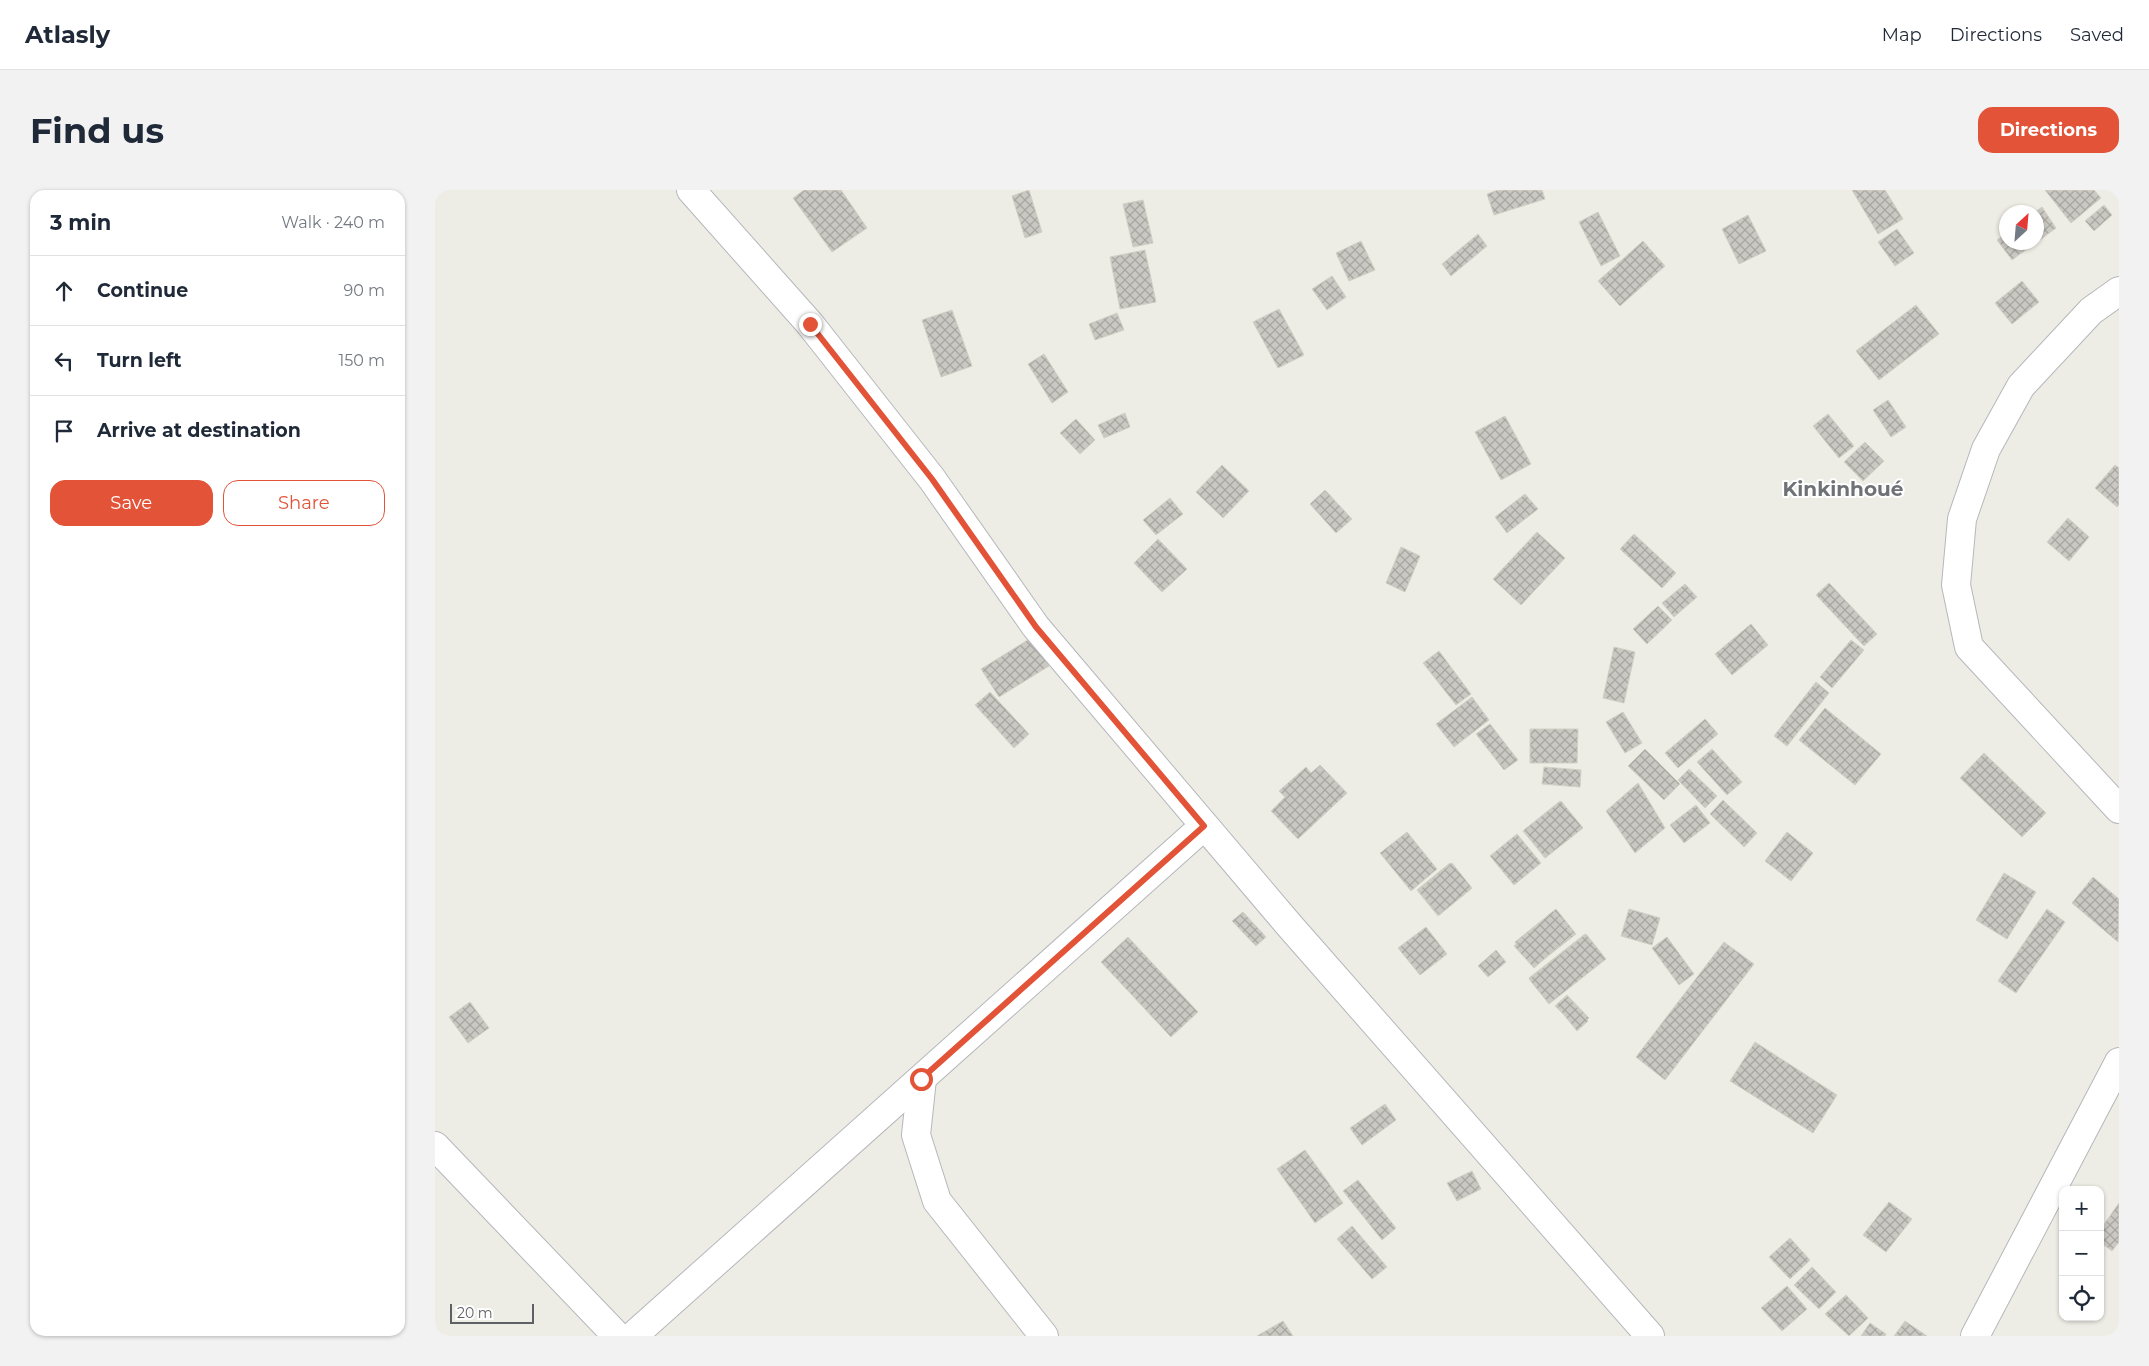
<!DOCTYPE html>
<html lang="en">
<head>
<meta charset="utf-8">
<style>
	body { margin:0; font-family:Montserrat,sans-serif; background:#f2f2f3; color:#1f2937 }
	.controls { position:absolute; right:15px; bottom:15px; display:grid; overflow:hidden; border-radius:10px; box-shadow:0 1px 4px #0004 }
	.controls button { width:45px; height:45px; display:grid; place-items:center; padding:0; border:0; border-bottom:1px solid #e0e1e3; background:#fff; color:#1f2937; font:25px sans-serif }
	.compass { position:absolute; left:1564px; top:15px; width:45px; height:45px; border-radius:50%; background:#fff; box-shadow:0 1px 4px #0004; rotate:26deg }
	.scale { position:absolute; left:15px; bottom:12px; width:84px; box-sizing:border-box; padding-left:5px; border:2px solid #5d6065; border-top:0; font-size:14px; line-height:18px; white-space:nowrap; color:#5d6065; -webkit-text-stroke:4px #fff; paint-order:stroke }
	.stop { position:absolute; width:15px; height:15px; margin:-11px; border:4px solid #e25338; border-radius:50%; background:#fff }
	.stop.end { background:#e25338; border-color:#fff; box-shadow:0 1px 5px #0008 }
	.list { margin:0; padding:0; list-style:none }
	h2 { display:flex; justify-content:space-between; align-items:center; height:65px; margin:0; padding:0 20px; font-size:21px }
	h2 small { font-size:16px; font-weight:400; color:#747a83 }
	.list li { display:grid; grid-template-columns:32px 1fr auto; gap:15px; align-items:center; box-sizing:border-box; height:70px; padding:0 20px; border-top:1px solid #e0e1e3 }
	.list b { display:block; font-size:19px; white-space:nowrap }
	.list em { font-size:16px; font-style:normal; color:#747a83 }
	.actions { display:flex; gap:10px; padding:15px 20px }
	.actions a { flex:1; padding:11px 0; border:1px solid #e25338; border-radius:15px; text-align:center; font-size:18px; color:#e25338 }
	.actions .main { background:#e25338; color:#fff }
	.icon { flex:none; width:28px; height:28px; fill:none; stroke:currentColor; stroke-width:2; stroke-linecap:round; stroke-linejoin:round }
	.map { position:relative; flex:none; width:1684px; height:1146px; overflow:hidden; border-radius:15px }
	header { display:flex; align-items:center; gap:30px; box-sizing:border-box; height:70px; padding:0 25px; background:#fff; border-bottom:1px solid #e0e1e3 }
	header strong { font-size:24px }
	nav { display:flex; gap:28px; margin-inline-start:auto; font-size:18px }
	.intro { display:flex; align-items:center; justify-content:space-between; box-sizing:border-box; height:120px; padding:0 30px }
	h1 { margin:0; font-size:35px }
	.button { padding:12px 22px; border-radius:15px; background:#e25338; color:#fff; font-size:18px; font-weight:700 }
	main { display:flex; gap:30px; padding:0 30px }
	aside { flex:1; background:#fff; border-radius:15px; box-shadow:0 1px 4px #0004 }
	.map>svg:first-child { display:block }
	.building { fill:url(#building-cross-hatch); stroke:#d3cfc4 }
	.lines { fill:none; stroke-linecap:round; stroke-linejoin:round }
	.minor-casing { stroke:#b5b7bb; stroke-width:30 }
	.tertiary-casing { stroke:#b5b7bb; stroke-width:30 }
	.minor { stroke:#fff; stroke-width:28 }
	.tertiary { stroke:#fff; stroke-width:28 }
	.route { stroke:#e25338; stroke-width:6 }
	.labels { text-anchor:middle; stroke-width:4; stroke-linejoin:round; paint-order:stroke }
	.quarter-label { font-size:20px; font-weight:bold; fill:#6e7277; stroke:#fff }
</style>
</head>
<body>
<header>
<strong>Atlasly</strong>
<nav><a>Map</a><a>Directions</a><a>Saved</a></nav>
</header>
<div class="intro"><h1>Find us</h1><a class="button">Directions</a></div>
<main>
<aside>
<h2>3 min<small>Walk · 240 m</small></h2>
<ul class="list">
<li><svg class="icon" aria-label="ahead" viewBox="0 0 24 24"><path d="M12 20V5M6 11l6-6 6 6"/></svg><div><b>Continue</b></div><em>90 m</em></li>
<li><svg class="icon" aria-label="left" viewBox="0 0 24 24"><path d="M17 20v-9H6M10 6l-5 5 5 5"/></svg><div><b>Turn left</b></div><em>150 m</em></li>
<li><svg class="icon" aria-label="arrive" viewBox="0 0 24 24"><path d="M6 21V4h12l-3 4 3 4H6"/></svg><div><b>Arrive at destination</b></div></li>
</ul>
<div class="actions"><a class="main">Save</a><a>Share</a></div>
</aside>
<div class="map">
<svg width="1684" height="1146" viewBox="0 0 1684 1146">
	<defs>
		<pattern id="building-cross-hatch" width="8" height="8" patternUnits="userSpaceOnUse" patternTransform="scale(1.25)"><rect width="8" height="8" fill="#cac8c2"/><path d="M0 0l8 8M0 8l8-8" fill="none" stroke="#a7a6a1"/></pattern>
	</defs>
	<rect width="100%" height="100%" fill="#eeede5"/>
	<!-- building -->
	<g class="building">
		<polygon points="369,0 406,0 432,38 397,62 358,8"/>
		<polygon points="594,0 607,42 590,48 577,6"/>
		<polygon points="1063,0 1107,0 1110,9 1059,25 1052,4"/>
		<polygon points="1417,0 1450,0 1468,29 1443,44"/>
		<polygon points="1610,0 1659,0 1666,8 1636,33"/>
		<polygon points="708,10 718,53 698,57 688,14"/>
		<polygon points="1669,15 1677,25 1659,41 1650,31"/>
		<polygon points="1607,17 1621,38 1602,52 1602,22 1600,22"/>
		<polygon points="1163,22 1185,66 1166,76 1144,32"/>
		<polygon points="1313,25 1331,61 1304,74 1287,39"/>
		<polygon points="1462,39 1479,63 1460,76 1443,52"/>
		<polygon points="1572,43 1572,52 1601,52 1577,70 1562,50"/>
		<polygon points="1043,44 1052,56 1016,86 1007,74"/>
		<polygon points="926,51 940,80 914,91 901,63"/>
		<polygon points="1208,51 1230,76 1185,116 1163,91"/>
		<polygon points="710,60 721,112 685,119 675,67"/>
		<polygon points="897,86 911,107 892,120 877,99"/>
		<polygon points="1587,91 1604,112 1577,134 1560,113"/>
		<polygon points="1481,115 1504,144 1444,190 1421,161"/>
		<polygon points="844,119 869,165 843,178 818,132"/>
		<polygon points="517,120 537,176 506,187 487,130"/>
		<polygon points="682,123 689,140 660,150 654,134"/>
		<polygon points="609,164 633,202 617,213 593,174"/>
		<polygon points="1453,210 1471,237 1456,247 1438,220"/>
		<polygon points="690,223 695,237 669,248 663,235"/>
		<polygon points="1393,224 1419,256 1404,268 1378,236"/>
		<polygon points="1070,226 1096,274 1066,290 1040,242"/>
		<polygon points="641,229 660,250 645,264 625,243"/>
		<polygon points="1430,252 1449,271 1428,291 1409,272"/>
		<polygon points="787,275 814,301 788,328 761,302"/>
		<polygon points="1680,275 1684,278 1684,315 1682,317 1660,298"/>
		<polygon points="890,300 917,329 901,343 875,314"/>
		<polygon points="1090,304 1103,319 1072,343 1060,327"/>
		<polygon points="735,308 748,324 721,345 708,330"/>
		<polygon points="1633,328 1654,347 1634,371 1612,352"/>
		<polygon points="1102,342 1130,368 1086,415 1058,389"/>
		<polygon points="1199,344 1241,383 1227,398 1185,359"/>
		<polygon points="723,349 752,379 727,402 699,373"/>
		<polygon points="966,357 985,366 970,402 951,393"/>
		<polygon points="1394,393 1442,444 1429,456 1381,405"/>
		<polygon points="1250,394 1262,407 1239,427 1227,413"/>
		<polygon points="1223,416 1237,430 1212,454 1198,439"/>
		<polygon points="1316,434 1333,455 1297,485 1280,464"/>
		<polygon points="596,448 614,476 564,507 546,479"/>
		<polygon points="1416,450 1429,460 1397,498 1385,487"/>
		<polygon points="1179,457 1200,462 1189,513 1168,508"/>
		<polygon points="1004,461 1036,504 1021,515 988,473"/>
		<polygon points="1381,492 1394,503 1352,556 1339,546"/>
		<polygon points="555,502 594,544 579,558 540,515"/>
		<polygon points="1037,507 1054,530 1019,557 1001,534"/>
		<polygon points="1390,518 1446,564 1420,595 1364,550"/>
		<polygon points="1188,522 1207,553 1190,563 1171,532"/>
		<polygon points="1270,529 1283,544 1243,578 1230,563"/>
		<polygon points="1055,534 1083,570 1069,580 1041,544"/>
		<polygon points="1095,539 1143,539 1142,573 1095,573"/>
		<polygon points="1210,559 1245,594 1229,610 1193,576"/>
		<polygon points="1277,559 1307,592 1292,605 1262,572"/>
		<polygon points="1549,563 1611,623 1587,647 1525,588"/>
		<polygon points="885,575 912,603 863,649 836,621 850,607 844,601 871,577 876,583"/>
		<polygon points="1109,577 1146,580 1145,597 1107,594"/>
		<polygon points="1254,579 1282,606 1270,618 1243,590"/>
		<polygon points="1203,593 1230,638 1200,663 1171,621"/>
		<polygon points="1288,610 1322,643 1309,657 1275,624"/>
		<polygon points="1125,611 1147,638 1110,668 1088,641"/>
		<polygon points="1126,611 1148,638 1110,668 1089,640"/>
		<polygon points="1261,615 1275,633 1249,653 1235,635"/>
		<polygon points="972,642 1002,679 976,701 945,663"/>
		<polygon points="1352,642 1378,663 1356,691 1330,671"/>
		<polygon points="1082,644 1106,673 1079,695 1055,666"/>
		<polygon points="1015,673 1036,699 1003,726 982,700"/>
		<polygon points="1017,673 1037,698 1004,725 983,701"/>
		<polygon points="1569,683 1601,702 1572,749 1541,730"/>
		<polygon points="1658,687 1684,709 1683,752 1637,713"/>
		<polygon points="1121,719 1141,744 1099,777 1080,752"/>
		<polygon points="1194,719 1225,728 1217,755 1186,746"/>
		<polygon points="1612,719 1630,732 1581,803 1563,791"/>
		<polygon points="1118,721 1138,744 1099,778 1079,756"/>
		<polygon points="808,722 831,747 821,756 797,731"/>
		<polygon points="991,737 1012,764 985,785 963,758"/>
		<polygon points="1150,744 1169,768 1113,812 1094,788"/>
		<polygon points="1151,744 1171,769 1114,814 1094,789"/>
		<polygon points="693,747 763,822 736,847 666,772"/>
		<polygon points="1232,747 1259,784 1244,795 1217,758"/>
		<polygon points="1289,752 1319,774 1230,890 1201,867"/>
		<polygon points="1061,760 1071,772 1053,787 1043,776"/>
		<polygon points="1132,805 1154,828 1143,839 1120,816"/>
		<polygon points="1133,806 1153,831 1142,841 1121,815"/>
		<polygon points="35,812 54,838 33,853 14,827"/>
		<polygon points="1320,852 1402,905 1378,943 1295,891"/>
		<polygon points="950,914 961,930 927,955 915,938"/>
		<polygon points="870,960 908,1013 880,1033 842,979"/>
		<polygon points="1037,981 1046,999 1022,1011 1012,993"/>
		<polygon points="923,990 961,1038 947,1050 908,1001"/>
		<polygon points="1454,1012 1477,1029 1451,1062 1428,1045"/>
		<polygon points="1684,1013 1684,1052 1677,1061 1665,1052 1665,1040"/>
		<polygon points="917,1036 952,1077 937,1089 902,1049"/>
		<polygon points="1355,1048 1375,1070 1355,1089 1334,1067"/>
		<polygon points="1377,1077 1401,1102 1384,1119 1359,1095"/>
		<polygon points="1352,1096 1372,1119 1347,1141 1326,1118"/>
		<polygon points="1411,1105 1433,1128 1414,1146 1390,1124"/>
		<polygon points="848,1131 858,1146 822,1146"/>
		<polygon points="1470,1131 1492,1146 1459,1146"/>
		<polygon points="1435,1133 1451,1144 1450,1146 1426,1146"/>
	</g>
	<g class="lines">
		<defs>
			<g id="minor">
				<polyline points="256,0 375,134 497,289 601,437 854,735 1215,1146"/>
				<polyline points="1684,101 1656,121 1586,196 1551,259 1527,329 1521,395 1534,457 1684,619"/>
				<polyline points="487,889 481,945 502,1011 609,1146"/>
				<polyline points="0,956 182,1146"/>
				<polyline points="198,1146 769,636"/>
			</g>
			<polyline id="tertiary" points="1540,1146 1684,872"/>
		</defs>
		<!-- minor casing -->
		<use href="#minor" class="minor-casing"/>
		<!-- tertiary casing -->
		<use href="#tertiary" class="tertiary-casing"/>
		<!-- minor -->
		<use href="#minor" class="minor"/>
		<!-- tertiary -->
		<use href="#tertiary" class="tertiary"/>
	</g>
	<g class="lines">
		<!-- route -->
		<polyline class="route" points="375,134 497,289 601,437 769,636 486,889"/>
	</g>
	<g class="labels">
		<!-- quarter labels -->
		<g class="quarter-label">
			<text x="1408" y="306">Kinkinhoué</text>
		</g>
	</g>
</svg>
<div class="controls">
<button>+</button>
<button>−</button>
<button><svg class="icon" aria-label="locate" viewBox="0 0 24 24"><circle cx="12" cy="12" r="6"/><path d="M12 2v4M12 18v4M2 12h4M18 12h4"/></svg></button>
</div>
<svg class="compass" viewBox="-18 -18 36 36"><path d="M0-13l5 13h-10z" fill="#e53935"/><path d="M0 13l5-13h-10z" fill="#747a83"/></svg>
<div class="scale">20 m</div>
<div class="stop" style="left:486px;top:889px"></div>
<div class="stop end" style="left:375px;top:134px"></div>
</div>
</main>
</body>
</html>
